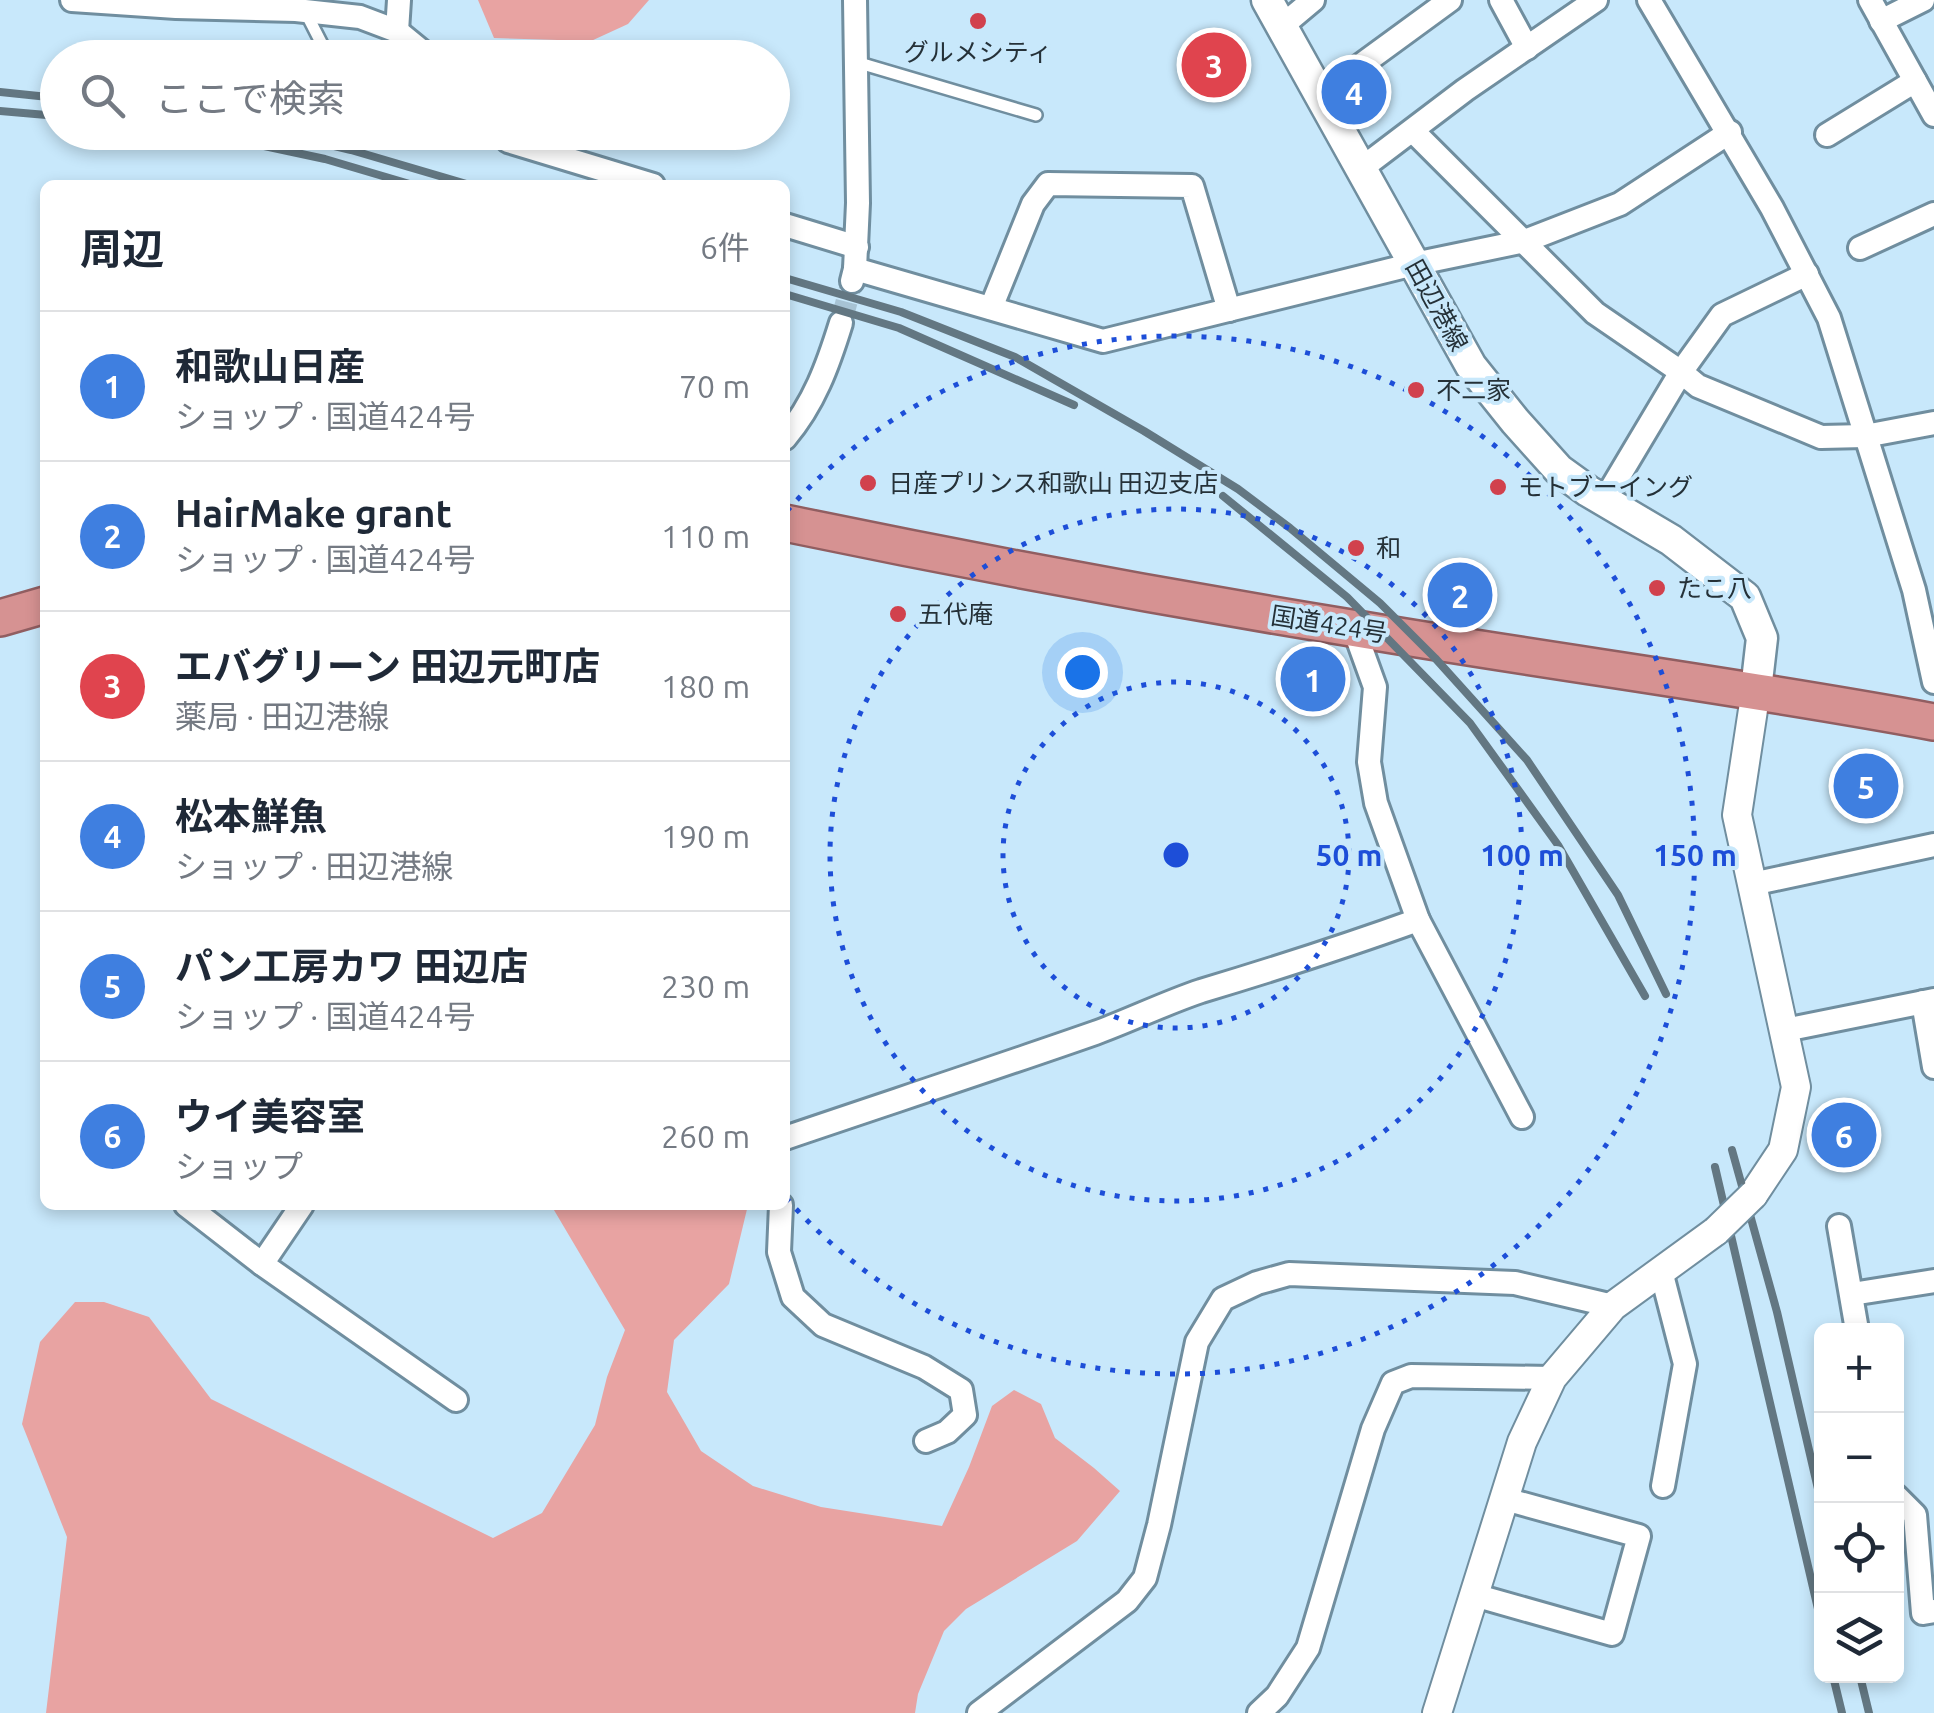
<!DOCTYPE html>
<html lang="ja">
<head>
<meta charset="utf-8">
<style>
	body { margin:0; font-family:Ubuntu,"Noto Sans JP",sans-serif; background:#f2f2f3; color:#1f2937 }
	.controls { position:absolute; right:30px; bottom:30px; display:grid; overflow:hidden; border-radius:15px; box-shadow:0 5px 15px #0003 }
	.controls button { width:90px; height:90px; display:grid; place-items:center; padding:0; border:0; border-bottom:2px solid #e0e1e3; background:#fff; color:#1f2937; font:50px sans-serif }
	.you { position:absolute; left:1082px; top:672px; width:35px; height:35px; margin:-25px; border:8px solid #fff; border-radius:50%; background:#1a73e8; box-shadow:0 0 0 15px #1a73e833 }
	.badge { display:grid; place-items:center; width:65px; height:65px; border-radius:50%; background:#ea580c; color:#fff; font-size:32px; font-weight:700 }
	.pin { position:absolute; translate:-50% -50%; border:5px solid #fff; box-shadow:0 2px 10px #0006 }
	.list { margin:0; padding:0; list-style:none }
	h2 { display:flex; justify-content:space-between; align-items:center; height:130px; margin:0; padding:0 40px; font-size:42px }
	h2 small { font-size:32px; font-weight:400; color:#747a83 }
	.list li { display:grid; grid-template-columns:65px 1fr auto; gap:30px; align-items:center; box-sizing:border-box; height:150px; padding:0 40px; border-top:2px solid #e0e1e3 }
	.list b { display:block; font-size:38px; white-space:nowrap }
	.list p { margin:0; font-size:32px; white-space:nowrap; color:#747a83 }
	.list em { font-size:32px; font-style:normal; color:#747a83 }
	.icon { flex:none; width:55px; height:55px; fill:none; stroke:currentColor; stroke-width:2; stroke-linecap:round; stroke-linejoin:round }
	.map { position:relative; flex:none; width:1934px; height:1713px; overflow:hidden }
	.search { position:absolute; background:#fff; box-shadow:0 5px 15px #0003; left:40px; top:40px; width:750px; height:110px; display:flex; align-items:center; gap:25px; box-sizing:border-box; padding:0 35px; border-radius:55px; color:#747a83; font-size:38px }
	.panel { position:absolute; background:#fff; box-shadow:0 5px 15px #0003; left:40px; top:180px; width:750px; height:1030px; border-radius:15px }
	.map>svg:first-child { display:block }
	.green { fill:#e8a3a2 }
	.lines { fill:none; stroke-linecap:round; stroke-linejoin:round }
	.minor-tunnel { stroke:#a7c3d4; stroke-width:22; stroke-dasharray:22 11; stroke-linecap:butt }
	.service-casing { stroke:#708e9f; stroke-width:16 }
	.minor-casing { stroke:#708e9f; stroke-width:28 }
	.tertiary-casing { stroke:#708e9f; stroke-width:32 }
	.secondary-casing { stroke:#708e9f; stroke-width:35 }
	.trunk-casing { stroke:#915e61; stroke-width:40 }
	.service { stroke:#fff; stroke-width:11 }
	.minor { stroke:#fff; stroke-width:22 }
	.tertiary { stroke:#fff; stroke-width:28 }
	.secondary { stroke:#fff; stroke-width:30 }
	.trunk { stroke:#d69292; stroke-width:35 }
	.rail { stroke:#637782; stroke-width:8 }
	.tertiary-bridge-casing { stroke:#708e9f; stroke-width:32; stroke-linecap:butt }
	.tertiary-bridge { stroke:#fff; stroke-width:28 }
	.ring { fill:none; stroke:#1d4ed8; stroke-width:5; stroke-dasharray:5 10 }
	.poi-dot { fill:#d1414d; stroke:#c8e8fb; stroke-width:4 }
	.labels { text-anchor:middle; stroke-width:8; stroke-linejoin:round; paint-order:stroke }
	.poi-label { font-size:25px; fill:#253138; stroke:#c8e8fb; text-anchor:start }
	.street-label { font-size:25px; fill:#253138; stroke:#c8e8fb }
	.centre { fill:#1d4ed8; stroke:#c8e8fb; stroke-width:5 }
	.ring-label { font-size:30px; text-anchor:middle; font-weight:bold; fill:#1d4ed8; stroke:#c8e8fb; stroke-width:8; stroke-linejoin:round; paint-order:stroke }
</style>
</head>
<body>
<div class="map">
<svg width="1934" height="1713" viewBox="0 0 1934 1713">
	<rect width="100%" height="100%" fill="#c8e8fb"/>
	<!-- green -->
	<g class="green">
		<polygon points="478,0 649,0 628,24 591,41 494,38"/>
		<polygon points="551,1205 748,1205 729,1284 674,1340 667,1392 701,1451 753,1486 821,1507 942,1526 969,1467 992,1406 1014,1390 1041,1404 1055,1438 1094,1468 1120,1491 1077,1541 966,1609 944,1631 918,1694 915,1713 46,1713 67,1537 22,1424 40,1342 75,1302 104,1302 149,1317 211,1399 493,1538 542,1513 595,1425 607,1377 625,1330"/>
	</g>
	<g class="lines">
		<!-- minor-tunnel -->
		<polyline class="minor-tunnel" points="841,323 852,281"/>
		<defs>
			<g id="service">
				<polyline points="305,11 329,58"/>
				<polyline points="856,62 1036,115"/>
			</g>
			<g id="minor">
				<polyline points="72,0 176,7 296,10 360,17 397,31 430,58"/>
				<polyline points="1501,0 1527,48"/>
				<polyline points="1649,0 1772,208 1829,318 1914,590 1934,682"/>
				<polyline points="1870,0 1934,115"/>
				<polyline points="1881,21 1923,0"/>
				<polyline points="1282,26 1313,0"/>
				<polyline points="397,31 399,0"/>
				<polyline points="1320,95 1450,0"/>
				<polyline points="1413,131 1595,313 1681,372 1698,386 1821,437 1865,436 1934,423"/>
				<polyline points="501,132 508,141 653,185"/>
				<polyline points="1827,135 1915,81"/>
				<polyline points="1362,168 1465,90 1596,0"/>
				<polyline points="785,225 857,247"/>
				<polyline points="1860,248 1934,214"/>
				<polyline points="855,269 1103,341 1414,264 1525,241 1620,204 1730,132"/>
				<polyline points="852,281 855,269 858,203 855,0"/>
				<polyline points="991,308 1033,204 1048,184 1192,186 1229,310"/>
				<path d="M785 438C814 404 828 365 841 323"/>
				<polyline points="1604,501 1681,372 1722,315 1807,274"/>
				<polyline points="1752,884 1934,845"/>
				<polyline points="1418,920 1522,1117"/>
				<polyline points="1923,1002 1934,1067"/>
				<polyline points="1785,1030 1934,1000"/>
				<path d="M785 1138C888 1103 992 1069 1095 1033 1131 1020 1165 1003 1201 991 1274 969 1346 946 1418 920L1376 803 1369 762 1375 687 1354 629"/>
				<polyline points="186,1205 262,1264 456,1400"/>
				<polyline points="781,1205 779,1252 793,1297 823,1325 924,1367 961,1390 965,1415 947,1432 926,1441"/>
				<polyline points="1839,1226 1857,1330"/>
				<polyline points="262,1264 302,1205"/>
				<polyline points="1661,1271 1685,1364 1663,1486"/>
				<polyline points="1852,1294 1934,1281"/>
				<polyline points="1896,1496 1915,1515 1923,1613 1934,1611"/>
				<polyline points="1474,1595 1612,1634 1639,1536 1505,1499"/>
				<polyline points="979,1713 1127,1601 1145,1578 1159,1525 1197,1342 1223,1299 1257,1283 1289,1274 1515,1283 1613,1306"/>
				<polyline points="1259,1713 1277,1696 1308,1648 1373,1429 1393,1383 1411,1376 1552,1378"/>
			</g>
			<g id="tertiary">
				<polyline points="1753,1195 1783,1150 1796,1087 1737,815 1756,690"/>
				<polyline points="1437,1713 1522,1442 1552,1378 1613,1306 1716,1231"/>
			</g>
			<polyline id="secondary" points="1267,0 1471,366 1515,421 1559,470 1588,491 1671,540 1745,597 1762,638 1756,690"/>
			<g id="trunk">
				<path d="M785 523C973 562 1161 597 1351 628 1545 661 1740 686 1934 722"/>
				<polyline points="0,618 45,605"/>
			</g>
		</defs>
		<!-- service casing -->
		<use href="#service" class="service-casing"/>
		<!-- minor casing -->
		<use href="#minor" class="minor-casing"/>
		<!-- tertiary casing -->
		<use href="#tertiary" class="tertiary-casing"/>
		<!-- secondary casing -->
		<use href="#secondary" class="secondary-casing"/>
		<!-- trunk casing -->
		<use href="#trunk" class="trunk-casing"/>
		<!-- service -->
		<use href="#service" class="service"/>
		<!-- minor -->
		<use href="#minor" class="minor"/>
		<!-- tertiary -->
		<use href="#tertiary" class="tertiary"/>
		<!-- secondary -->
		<use href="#secondary" class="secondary"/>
		<!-- trunk -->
		<use href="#trunk" class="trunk"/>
		<!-- rail -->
		<g class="rail">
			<polyline points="0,92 58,98"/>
			<polyline points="0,111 58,116"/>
			<polyline points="198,132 325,159 413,185"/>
			<polyline points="276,132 351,150 470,185"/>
			<polyline points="785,278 901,312 1015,357 1144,431 1238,489 1290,528 1380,603 1435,658 1527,760 1618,895 1666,994"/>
			<polyline points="785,294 899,328 1074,405"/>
			<polyline points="1223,496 1347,597 1470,723 1558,845 1645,996"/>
			<polyline points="1732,1150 1777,1312 1822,1506"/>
			<polyline points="1715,1167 1822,1626"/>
			<polyline points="1833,1676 1842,1713"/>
			<polyline points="1860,1676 1869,1713"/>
		</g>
		<defs>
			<polyline id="tertiary-bridge" points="1716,1231 1753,1195"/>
		</defs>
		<!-- tertiary-bridge casing -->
		<use href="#tertiary-bridge" class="tertiary-bridge-casing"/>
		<!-- tertiary-bridge -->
		<use href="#tertiary-bridge" class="tertiary-bridge"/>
	</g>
	<!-- distance rings -->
	<g class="ring">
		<circle cx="1176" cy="855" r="173"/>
		<circle cx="1176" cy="855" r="346"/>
		<path d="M787 511A519 519 0 1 1 787 1199"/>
	</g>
	<!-- markers -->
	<g class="poi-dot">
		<circle cx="978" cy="21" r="10"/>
		<circle cx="1416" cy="390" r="10"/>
		<circle cx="868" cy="483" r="10"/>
		<circle cx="1498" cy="487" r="10"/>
		<circle cx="1356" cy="548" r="10"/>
		<circle cx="1657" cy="588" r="10"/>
		<circle cx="898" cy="614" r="10"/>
	</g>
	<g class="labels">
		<!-- poi labels -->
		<g class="poi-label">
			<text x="978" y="61" text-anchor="middle">グルメシティ</text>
			<text x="1436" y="399">不二家</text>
			<text x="888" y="492">日産プリンス和歌山 田辺支店</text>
			<text x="1518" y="496">モトブーイング</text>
			<text x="1376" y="557">和</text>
			<text x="1677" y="597">たこ八</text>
			<text x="918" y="623">五代庵</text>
		</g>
		<!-- street labels -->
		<g class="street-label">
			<text transform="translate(1437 305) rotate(61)" y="9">田辺港線</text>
			<text transform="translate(1329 624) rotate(9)" y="9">国道424号</text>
		</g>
	</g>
	<circle cx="1176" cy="855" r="15" class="centre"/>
	<g class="ring-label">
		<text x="1349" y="866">50 m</text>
		<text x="1522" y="866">100 m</text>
		<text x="1695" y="866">150 m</text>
	</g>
</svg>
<div class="controls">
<button>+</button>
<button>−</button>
<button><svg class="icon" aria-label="locate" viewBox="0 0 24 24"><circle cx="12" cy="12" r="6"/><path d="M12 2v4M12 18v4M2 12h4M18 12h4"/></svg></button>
<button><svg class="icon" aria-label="layers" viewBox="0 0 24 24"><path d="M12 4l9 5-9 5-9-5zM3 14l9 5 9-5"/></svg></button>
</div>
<div class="you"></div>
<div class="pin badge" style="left:1313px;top:679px;background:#3f7fe0">1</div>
<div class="pin badge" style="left:1460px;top:595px;background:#3f7fe0">2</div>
<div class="pin badge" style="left:1214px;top:65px;background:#e0444e">3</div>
<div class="pin badge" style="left:1354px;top:92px;background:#3f7fe0">4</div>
<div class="pin badge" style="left:1866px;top:786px;background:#3f7fe0">5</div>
<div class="pin badge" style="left:1844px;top:1135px;background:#3f7fe0">6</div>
<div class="search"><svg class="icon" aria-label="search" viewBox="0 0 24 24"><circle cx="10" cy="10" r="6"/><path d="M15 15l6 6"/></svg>ここで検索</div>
<section class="panel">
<h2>周辺<small>6件</small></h2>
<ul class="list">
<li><span class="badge" style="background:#3f7fe0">1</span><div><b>和歌山日産</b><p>ショップ · 国道424号</p></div><em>70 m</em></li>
<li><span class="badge" style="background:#3f7fe0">2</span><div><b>HairMake grant</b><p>ショップ · 国道424号</p></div><em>110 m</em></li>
<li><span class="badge" style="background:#e0444e">3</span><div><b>エバグリーン 田辺元町店</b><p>薬局 · 田辺港線</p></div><em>180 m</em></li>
<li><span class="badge" style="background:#3f7fe0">4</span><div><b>松本鮮魚</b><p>ショップ · 田辺港線</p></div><em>190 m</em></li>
<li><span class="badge" style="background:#3f7fe0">5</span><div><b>パン工房カワ 田辺店</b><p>ショップ · 国道424号</p></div><em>230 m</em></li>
<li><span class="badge" style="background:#3f7fe0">6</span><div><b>ウイ美容室</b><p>ショップ</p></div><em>260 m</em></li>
</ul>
</section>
</div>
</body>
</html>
